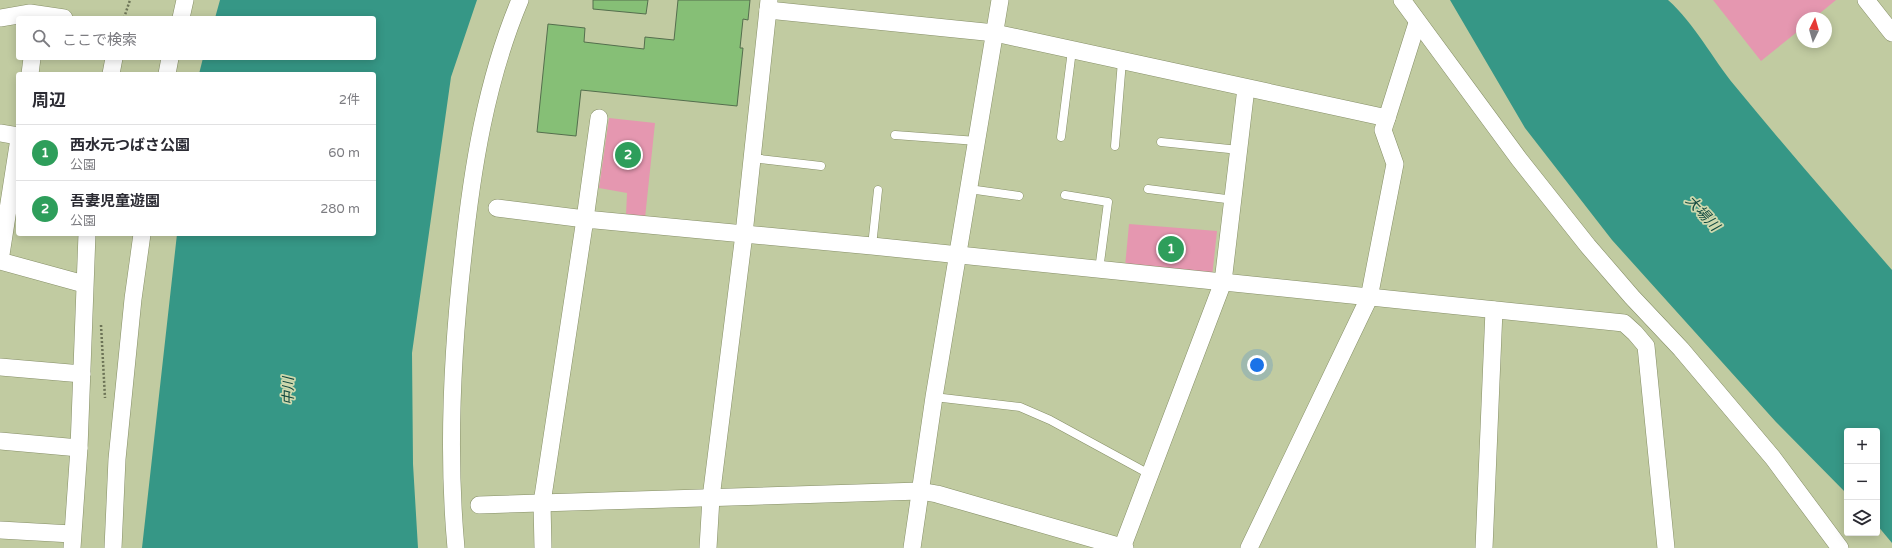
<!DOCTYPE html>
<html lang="ja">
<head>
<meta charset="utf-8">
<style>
	body { margin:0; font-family:"Varela Round","Noto Sans JP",sans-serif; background:#f2f2f3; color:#2b2b33 }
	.controls { position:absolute; right:12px; bottom:12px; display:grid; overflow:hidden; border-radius:4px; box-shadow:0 2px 10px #0003 }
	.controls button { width:36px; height:36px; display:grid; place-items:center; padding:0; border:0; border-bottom:1px solid #e1e1e2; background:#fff; color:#2b2b33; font:20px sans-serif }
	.compass { position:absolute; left:1796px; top:12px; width:36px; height:36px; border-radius:50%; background:#fff; box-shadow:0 2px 10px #0003; rotate:5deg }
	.you { position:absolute; left:1257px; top:365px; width:14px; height:14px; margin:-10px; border:3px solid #fff; border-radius:50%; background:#1a73e8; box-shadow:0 0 0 6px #1a73e833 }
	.badge { display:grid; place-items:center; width:26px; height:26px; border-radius:50%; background:#0f766e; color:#fff; font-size:13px; font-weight:700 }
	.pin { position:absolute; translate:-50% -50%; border:2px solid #fff; box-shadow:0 1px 4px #0006 }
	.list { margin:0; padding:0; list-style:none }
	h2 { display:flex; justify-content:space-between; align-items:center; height:52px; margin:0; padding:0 16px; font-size:17px }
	h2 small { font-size:13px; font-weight:400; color:#7c7c81 }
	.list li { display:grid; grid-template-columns:26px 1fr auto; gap:12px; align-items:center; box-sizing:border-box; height:56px; padding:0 16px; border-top:1px solid #e1e1e2 }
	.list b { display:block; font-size:15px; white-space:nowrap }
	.list p { margin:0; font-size:13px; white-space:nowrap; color:#7c7c81 }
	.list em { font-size:13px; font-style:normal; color:#7c7c81 }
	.icon { flex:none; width:22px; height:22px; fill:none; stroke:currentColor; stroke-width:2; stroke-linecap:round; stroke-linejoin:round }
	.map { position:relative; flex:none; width:1892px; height:548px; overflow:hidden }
	.search { position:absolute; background:#fff; box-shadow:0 2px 10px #0003; left:16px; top:16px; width:360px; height:44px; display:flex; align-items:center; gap:10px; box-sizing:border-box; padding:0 14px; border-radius:4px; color:#7c7c81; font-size:15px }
	.panel { position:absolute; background:#fff; box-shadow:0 2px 10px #0003; left:16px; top:72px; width:360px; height:164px; border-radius:4px }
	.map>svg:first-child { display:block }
	.green { fill:#e597b0 }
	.water { fill:#369786 }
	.building { fill:#86bf76; stroke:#546e4d }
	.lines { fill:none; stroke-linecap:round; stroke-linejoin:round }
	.lane-casing { stroke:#868f67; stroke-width:9 }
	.street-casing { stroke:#868f67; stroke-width:18 }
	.path { stroke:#6d7457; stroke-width:2.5; stroke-dasharray:2 2; stroke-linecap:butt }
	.lane { stroke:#fff; stroke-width:8 }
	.street { stroke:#fff; stroke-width:17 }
	.labels { text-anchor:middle; stroke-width:3.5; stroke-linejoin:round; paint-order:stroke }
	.water-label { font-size:14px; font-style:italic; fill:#10483f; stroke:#cdd8ad }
</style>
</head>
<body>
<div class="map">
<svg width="1892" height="548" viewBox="0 0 1892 548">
	<rect width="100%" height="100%" fill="#c1cba1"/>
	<!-- green -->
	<g class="green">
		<polygon points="1713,0 1836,0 1814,18 1802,18 1802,28 1761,61"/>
		<polygon points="609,118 655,123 645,218 626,215 627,193 599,188"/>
		<polygon points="1129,224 1217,231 1212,277 1125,267"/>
	</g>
	<!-- water -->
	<g class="water">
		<polygon points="220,0 477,0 451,77 412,353 413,464 418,548 142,548 177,234 374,234 374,74 199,74 203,58 374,58 374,18 215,18"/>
		<path d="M1450 0H1668C1695 24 1712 58 1735 86 1786 148 1839 209 1892 270V543L1877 525V431H1847V494L1776 422 1612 240 1525 128Z"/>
	</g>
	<!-- building -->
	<g class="building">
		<polygon points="593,0 648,0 646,14 593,9"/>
		<polygon points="678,0 750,0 748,20 743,19 740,48 743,48 737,106 581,90 576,136 537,132 548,24 585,28 584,42 644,49 645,37 674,40"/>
	</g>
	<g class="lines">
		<defs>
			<g id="lane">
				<polyline points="895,135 977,141"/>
				<polyline points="1061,137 1072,50"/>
				<polyline points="1161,142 1239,150"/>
				<polyline points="1115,146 1122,61"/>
				<polyline points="752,158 821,166"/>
				<polyline points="969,189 1019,196"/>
				<polyline points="1148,189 1234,200"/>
				<polyline points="1065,195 1108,202 1099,270"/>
				<polyline points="872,246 878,190"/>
				<polyline points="934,397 1020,407 1050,420 1151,475"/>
			</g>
			<g id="street">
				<polyline points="1402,0 1519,159 1588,246 1632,297 1681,349 1773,458 1840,548"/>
				<polyline points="1866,0 1892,33"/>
				<polyline points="768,10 995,33 1387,118 1417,23"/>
				<polyline points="0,18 30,13 64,18"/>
				<polyline points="181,18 185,0"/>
				<polyline points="30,74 32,58"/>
				<polyline points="111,74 114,58"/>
				<polyline points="167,74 170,58"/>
				<polyline points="0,133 18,136"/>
				<polyline points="18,145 0,261 84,284"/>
				<polyline points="497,208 585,219 599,118"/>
				<polyline points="0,367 82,374"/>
				<polyline points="0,441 79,448"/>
				<polyline points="479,505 920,491 937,494 1125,548"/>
				<polyline points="0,530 72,534"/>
				<polyline points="72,548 79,448 87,234"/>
				<polyline points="113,548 117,459 133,299 142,234"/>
				<path d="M456 548C447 451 452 353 463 256 472 169 486 81 520 0"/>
				<polyline points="543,548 542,503 585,219 872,246 1624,323 1635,333 1646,346 1666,548"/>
				<polyline points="708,548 711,498 744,234 769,0"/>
				<polyline points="912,548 934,397 1000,0"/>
				<polyline points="1122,548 1223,282 1246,88"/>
				<polyline points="1249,548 1369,298 1395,164 1383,130 1387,118"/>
				<polyline points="1484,548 1494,310"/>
			</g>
		</defs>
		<!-- lane casing -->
		<use href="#lane" class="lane-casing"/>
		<!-- street casing -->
		<use href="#street" class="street-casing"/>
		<!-- path -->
		<g class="path">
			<polyline points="124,18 130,0"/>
			<polyline points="101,325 105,398"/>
		</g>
		<!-- lane -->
		<use href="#lane" class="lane"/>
		<!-- street -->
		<use href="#street" class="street"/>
	</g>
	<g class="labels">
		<!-- water labels -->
		<g class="water-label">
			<text transform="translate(1703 213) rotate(47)" y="5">大場川</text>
			<text transform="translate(288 391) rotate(-90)" y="5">中川</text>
		</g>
	</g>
</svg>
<div class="controls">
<button>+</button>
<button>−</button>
<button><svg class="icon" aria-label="layers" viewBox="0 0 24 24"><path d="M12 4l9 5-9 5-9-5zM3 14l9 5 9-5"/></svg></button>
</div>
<svg class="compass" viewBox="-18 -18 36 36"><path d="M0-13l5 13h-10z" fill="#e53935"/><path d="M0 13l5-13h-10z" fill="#7c7c81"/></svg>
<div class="you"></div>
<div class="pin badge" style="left:1171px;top:249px;background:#2e9e5b">1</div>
<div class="pin badge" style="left:628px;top:155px;background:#2e9e5b">2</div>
<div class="search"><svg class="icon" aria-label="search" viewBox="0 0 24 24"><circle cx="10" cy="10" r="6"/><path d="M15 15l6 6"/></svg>ここで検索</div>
<section class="panel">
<h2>周辺<small>2件</small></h2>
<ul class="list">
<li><span class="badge" style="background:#2e9e5b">1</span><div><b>西水元つばさ公園</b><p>公園</p></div><em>60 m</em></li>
<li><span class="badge" style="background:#2e9e5b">2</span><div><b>吾妻児童遊園</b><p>公園</p></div><em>280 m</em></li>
</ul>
</section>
</div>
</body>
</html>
